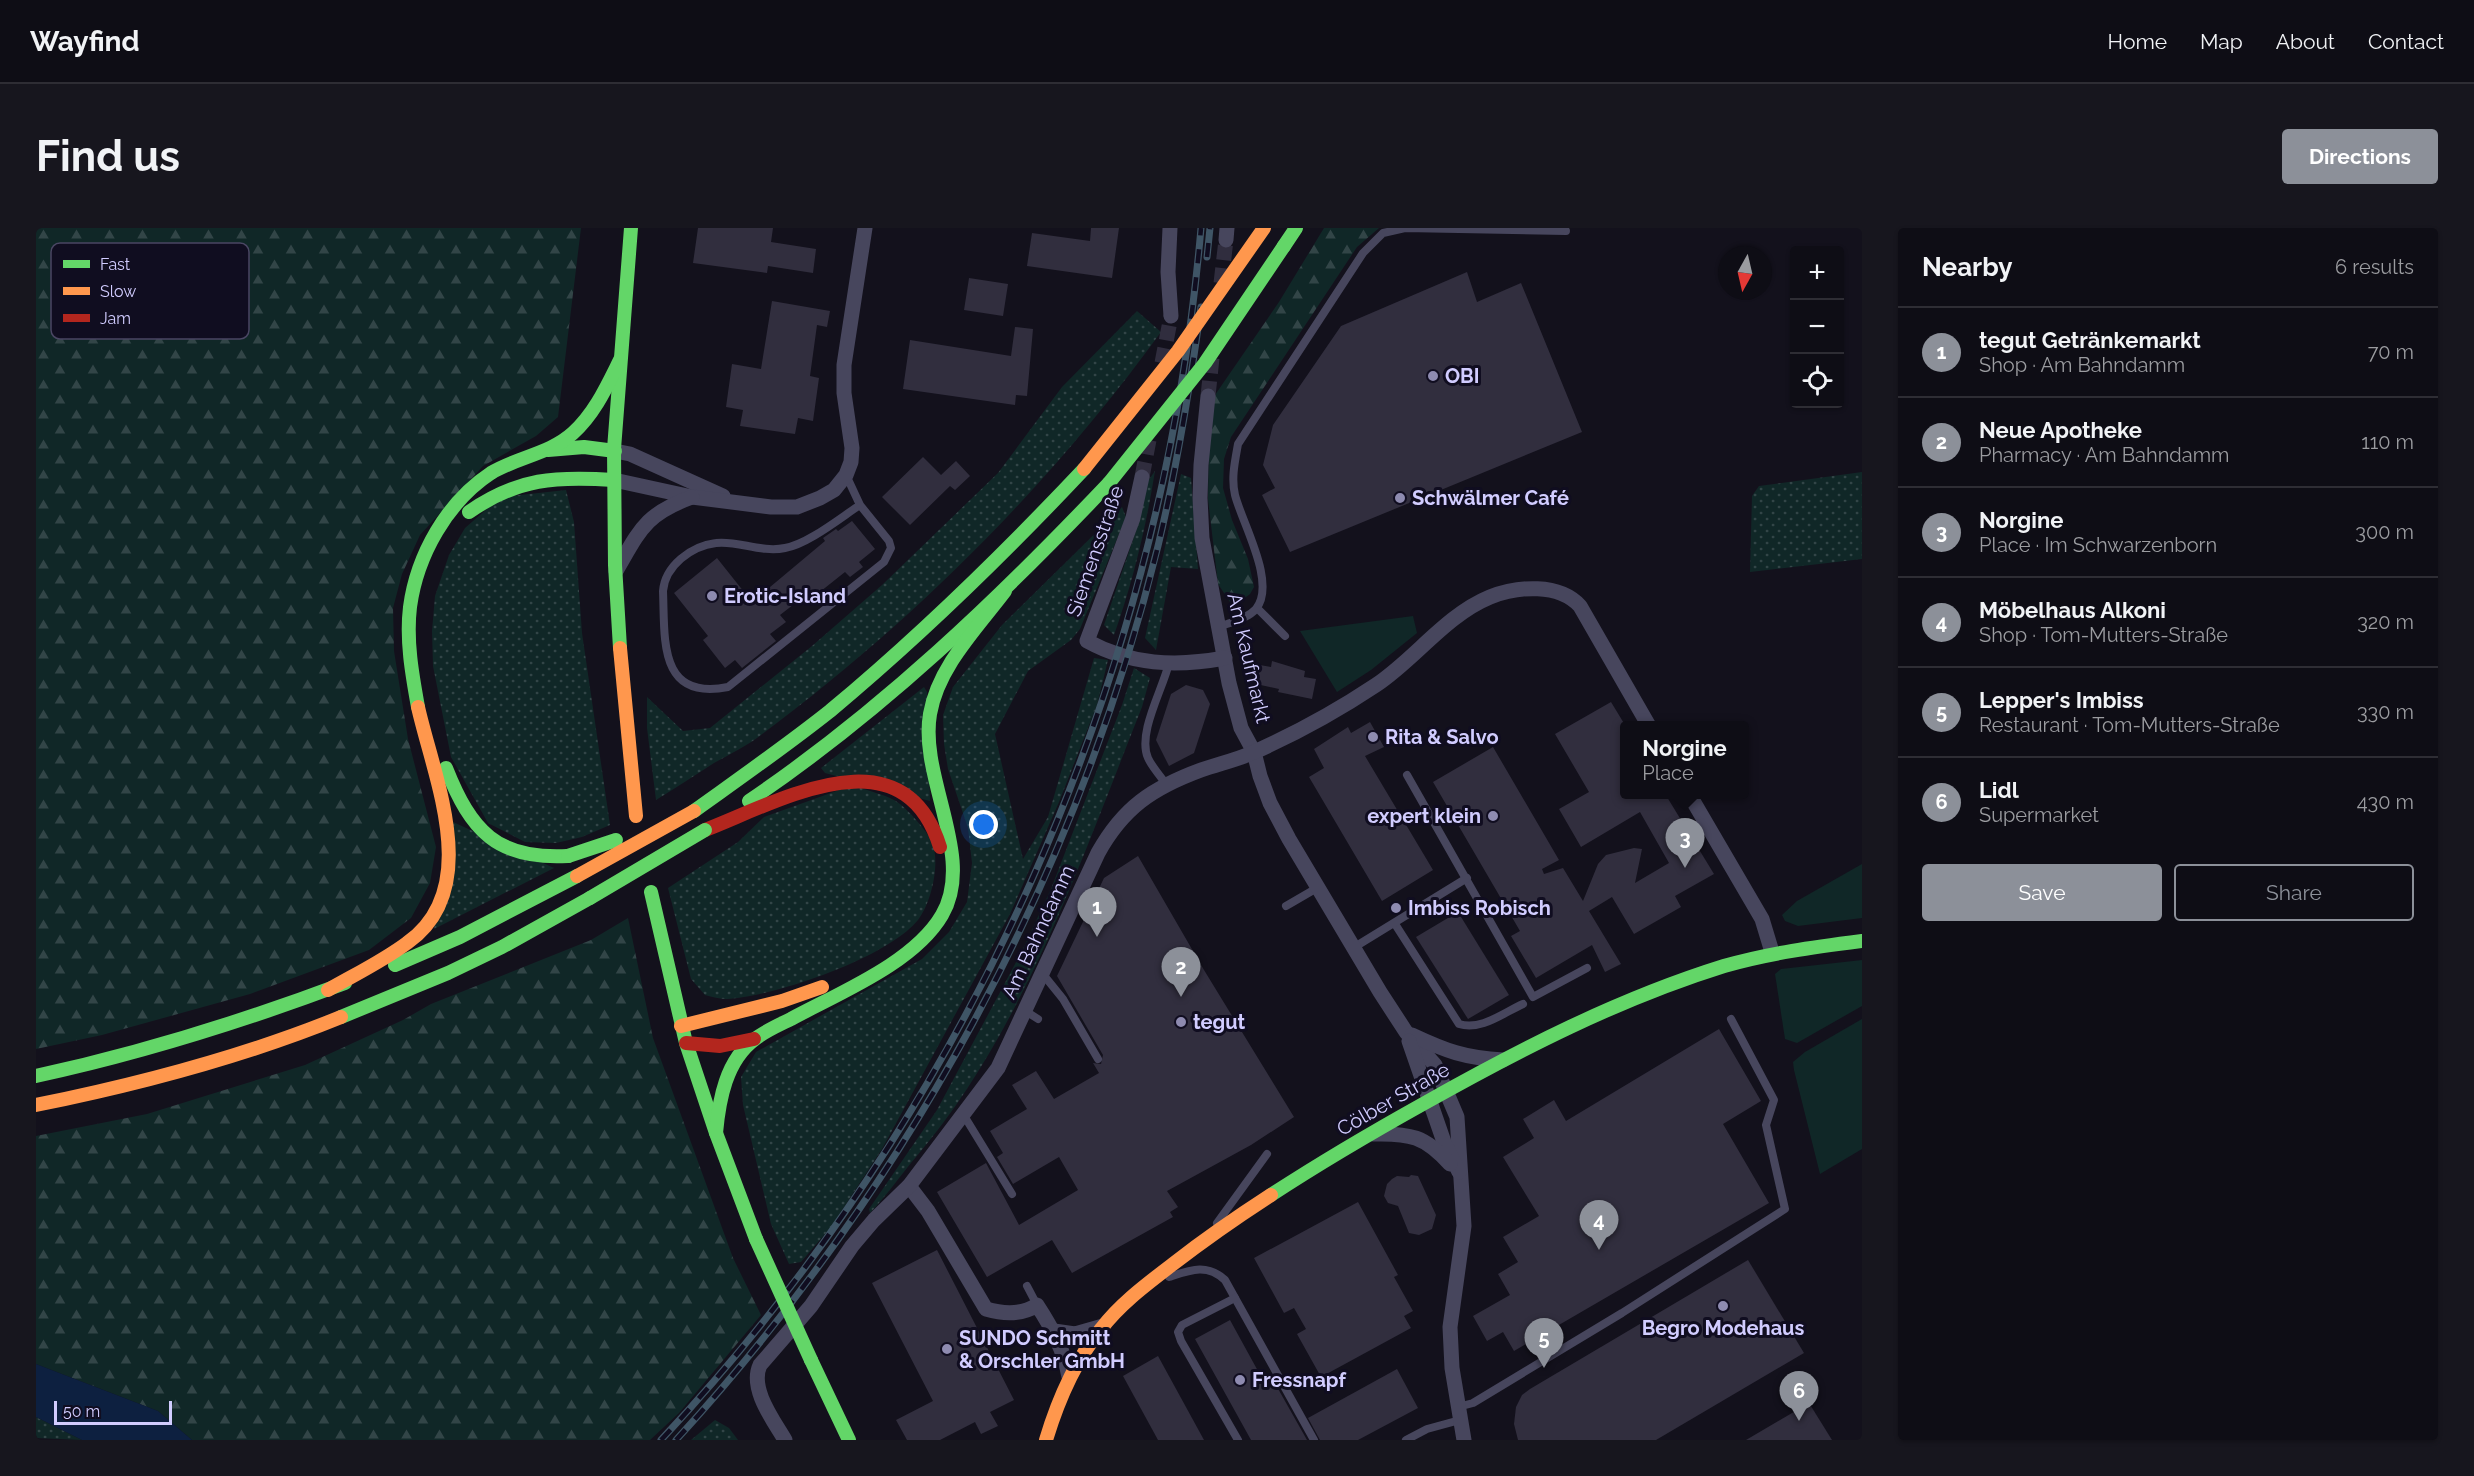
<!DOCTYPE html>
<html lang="en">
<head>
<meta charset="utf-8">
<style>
	body { margin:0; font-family:Raleway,sans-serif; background:#17161e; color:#f1f3f6 }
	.controls { position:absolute; right:18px; top:18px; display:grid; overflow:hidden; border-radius:6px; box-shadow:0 2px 4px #0004 }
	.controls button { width:54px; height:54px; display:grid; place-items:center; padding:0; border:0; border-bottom:2px solid #2e2d34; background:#0e0d15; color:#f1f3f6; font:30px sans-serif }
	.compass { position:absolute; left:1682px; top:18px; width:54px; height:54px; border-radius:50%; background:#0e0d15; box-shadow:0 2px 4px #0004; rotate:188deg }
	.scale { position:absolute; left:18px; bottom:15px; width:118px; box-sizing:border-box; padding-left:6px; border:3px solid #d1ccff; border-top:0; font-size:16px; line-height:21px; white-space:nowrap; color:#d1ccff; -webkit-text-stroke:4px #100d20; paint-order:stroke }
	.you { position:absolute; left:948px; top:597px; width:21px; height:21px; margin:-15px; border:4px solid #fff; border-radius:50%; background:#1a73e8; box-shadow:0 0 0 9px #1a73e833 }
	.badge { display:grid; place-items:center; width:39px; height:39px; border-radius:50%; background:#8c9099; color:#fff; font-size:20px; font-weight:700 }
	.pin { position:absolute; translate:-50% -50px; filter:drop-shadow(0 2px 3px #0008) }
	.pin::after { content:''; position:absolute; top:32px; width:21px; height:18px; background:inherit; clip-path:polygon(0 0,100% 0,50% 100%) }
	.popup { position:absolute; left:1584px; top:493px; width:129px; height:78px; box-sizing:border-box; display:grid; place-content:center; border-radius:6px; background:#0e0d15; filter:drop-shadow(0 2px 4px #0005); font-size:20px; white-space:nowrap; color:#9b9ca0 }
	.popup b { font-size:22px; color:#f1f3f6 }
	.popup::after { content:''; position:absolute; left:50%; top:100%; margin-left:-12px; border:12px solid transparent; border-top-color:#0e0d15 }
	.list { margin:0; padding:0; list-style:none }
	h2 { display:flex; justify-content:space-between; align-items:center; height:78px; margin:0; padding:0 24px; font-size:26px }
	h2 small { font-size:20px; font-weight:400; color:#9b9ca0 }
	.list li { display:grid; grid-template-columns:39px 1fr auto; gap:18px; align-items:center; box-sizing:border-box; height:90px; padding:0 24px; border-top:2px solid #2e2d34 }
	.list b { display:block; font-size:22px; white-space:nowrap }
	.list p { margin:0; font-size:20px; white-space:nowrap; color:#9b9ca0 }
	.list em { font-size:20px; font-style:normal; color:#9b9ca0 }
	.actions { display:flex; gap:12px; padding:18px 24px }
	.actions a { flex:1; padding:14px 0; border:2px solid #8c9099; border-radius:6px; text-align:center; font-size:21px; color:#8c9099 }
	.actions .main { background:#8c9099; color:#fff }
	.icon { flex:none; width:33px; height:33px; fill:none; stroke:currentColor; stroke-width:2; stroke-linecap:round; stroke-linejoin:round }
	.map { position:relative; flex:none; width:1826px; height:1212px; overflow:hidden; border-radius:6px }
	header { display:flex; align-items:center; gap:36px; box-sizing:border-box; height:84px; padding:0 30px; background:#0e0d15; border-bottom:2px solid #2e2d34 }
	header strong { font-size:28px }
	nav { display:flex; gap:33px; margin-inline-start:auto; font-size:21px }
	.intro { display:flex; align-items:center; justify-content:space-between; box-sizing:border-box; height:144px; padding:0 36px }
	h1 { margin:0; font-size:42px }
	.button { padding:15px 27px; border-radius:6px; background:#8c9099; color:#fff; font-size:21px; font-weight:700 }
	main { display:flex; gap:36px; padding:0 36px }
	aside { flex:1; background:#0e0d15; border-radius:6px; box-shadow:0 2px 4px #0004 }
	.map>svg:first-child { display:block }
	.grass { fill:url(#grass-dots) }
	.forest { fill:url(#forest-firs) }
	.garden { fill:#102727 }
	.water { fill:#0d2040 }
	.building { fill:#312e3e }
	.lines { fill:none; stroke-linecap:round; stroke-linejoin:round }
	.street-tunnel { stroke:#302d3e; stroke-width:15; stroke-dasharray:15 8; stroke-linecap:butt }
	.lane { stroke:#47465d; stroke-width:8 }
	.street { stroke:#47465d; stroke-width:15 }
	.fast { stroke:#63d668; stroke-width:14 }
	.slow { stroke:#ff974d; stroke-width:14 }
	.jam { stroke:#b3261e; stroke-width:14 }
	.rail-casing { stroke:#3f5566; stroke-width:7 }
	.rail { stroke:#100d20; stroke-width:4.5; stroke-dasharray:14; stroke-linecap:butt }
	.fast-bridge { stroke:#63d668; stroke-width:14 }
	.slow-bridge { stroke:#ff974d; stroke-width:14 }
	.poi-dot { fill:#8e8bb0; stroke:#100d20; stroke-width:2 }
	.labels { text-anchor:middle; stroke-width:6; stroke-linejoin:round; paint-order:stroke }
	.poi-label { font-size:20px; font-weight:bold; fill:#d1ccff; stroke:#100d20; text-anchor:start }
	.street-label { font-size:20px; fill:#d1ccff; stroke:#100d20 }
	.key { fill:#100d20; stroke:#4a4663; stroke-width:1.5 }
	.key-label { font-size:16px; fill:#d1ccff }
</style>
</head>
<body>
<header>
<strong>Wayfind</strong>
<nav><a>Home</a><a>Map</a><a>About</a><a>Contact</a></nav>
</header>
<div class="intro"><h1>Find us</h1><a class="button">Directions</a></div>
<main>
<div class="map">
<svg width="1826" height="1212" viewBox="0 0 1826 1212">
	<defs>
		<pattern id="grass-dots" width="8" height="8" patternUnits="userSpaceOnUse" patternTransform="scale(1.5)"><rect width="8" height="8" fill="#102727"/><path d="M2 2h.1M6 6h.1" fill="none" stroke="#324547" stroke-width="1.8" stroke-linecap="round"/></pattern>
		<pattern id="forest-firs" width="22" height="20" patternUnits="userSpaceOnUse" patternTransform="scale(1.5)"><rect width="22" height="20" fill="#102727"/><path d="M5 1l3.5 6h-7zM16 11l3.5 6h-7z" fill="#324547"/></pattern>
	</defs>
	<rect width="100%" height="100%" fill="#13111c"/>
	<!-- grass -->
	<g class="grass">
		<path d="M1101 83 1125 104C1014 257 877 394 725 507 711 518 694 526 678 535 659 547 640 560 620 572L611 500V469L647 503 674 500 776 418 846 357 962 245 1026 159Z"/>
		<path d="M1119 243C1110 299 1097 354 1078 407L1068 397 1104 291 1109 257Z"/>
		<polygon points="1826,244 1826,331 1714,344 1716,268 1723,258"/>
		<polygon points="1145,246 1155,250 1162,341 1135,339 1120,422 1109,410"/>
		<polygon points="530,262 538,294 546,405 574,597 546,609 520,615 489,614 452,595 415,529 397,438 396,403 399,368 413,327 429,300 452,280 475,268"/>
		<polygon points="1086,279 1090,289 1044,401 1035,412 992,443 959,506 987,631 1012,589 1058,430 1072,432 1061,477 1023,574 974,686 846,921 795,999 765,1034 753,1036 735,996 707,877 705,849 720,824 886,731 913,704 931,674 936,635 932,600 912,541 908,516 907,487 917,459 966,397"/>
		<path d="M1098 440 1114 450 1106 479C1046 630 987 804 880 929 864 948 851 967 834 985L833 981 901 882 985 725 1015 661 1086 477Z"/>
		<polygon points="888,459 891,464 894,573 789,545 785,540"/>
		<path d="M817 557C831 563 853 567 864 576 874 584 887 599 894 610 906 630 896 674 882 692 851 730 740 768 691 771 684 771 676 769 669 767L655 751 632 660 702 614 728 589Z"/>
		<polygon points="417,594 518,640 398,701"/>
		<polygon points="0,1189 46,1212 0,1210"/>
		<polygon points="679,1192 693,1200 702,1212 655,1212"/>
	</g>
	<!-- forest -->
	<g class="forest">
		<polygon points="0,0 545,0 522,189 500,208 447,238 384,307 366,346 357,380 358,423 372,511 400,619 394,655 375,690 333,722 214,766 66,807 0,821"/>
		<polygon points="1288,0 1343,0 1321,19 1195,209 1188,231 1187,260 1196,292 1212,331 1218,359 1214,366 1203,374 1194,374 1182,356 1172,271 1173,202 1179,167 1243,74"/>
		<polygon points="592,690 617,810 697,1030 725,1087 643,1185 614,1212 156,1212 122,1183 0,1136 0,908 111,886 269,837 367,792 395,776 555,712"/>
	</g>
	<!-- garden -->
	<g class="garden">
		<polygon points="1377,388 1381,405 1335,442 1301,464 1264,403"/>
		<polygon points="1826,636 1826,690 1762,698 1749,693 1746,687 1761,673"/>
		<polygon points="1826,732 1826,778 1761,815 1749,811 1739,746 1745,741"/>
		<polygon points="1826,791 1826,921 1784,946 1758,842 1757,834 1769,824"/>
	</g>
	<!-- water -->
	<polygon class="water" points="0,1136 122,1183 156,1212 46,1212 0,1189"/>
	<!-- building -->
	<g class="building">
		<polygon points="662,0 737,0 735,14 780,21 777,45 732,38 731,45 657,35"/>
		<polygon points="1055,0 1083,0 1076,50 991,38 996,5 1054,13"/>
		<polygon points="1431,44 1441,74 1485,55 1546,204 1254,324 1226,267 1239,260 1227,237 1237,197 1305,98"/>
		<polygon points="933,50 972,56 967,88 928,82"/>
		<polygon points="736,73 794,83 791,99 781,97 774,148 783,150 777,193 762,190 759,206 704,198 707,182 690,179 696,136 725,141"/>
		<polygon points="979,99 997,101 991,168 980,167 979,177 867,161 874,112 975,128"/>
		<polygon points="887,229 905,247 920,233 934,248 919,262 914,258 874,297 846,269"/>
		<polygon points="816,293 839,321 823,334 827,339 814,349 809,344 770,375 766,370 744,387 750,394 734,406 740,413 706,440 699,432 689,440 667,412 672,408 638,365 681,330 716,374 789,313 787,310 800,301 802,303"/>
		<polygon points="1236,433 1269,443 1268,449 1280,451 1276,471 1242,464 1243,461 1220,456 1224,437 1235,439"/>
		<polygon points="1150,457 1167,462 1174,476 1158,525 1133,538 1120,512 1135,466"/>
		<polygon points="1575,474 1589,497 1589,567 1634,567 1631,569 1678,646 1639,668 1645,679 1598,706 1576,669 1553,683 1585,736 1569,744 1556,717 1500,750 1475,708 1484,703 1397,554 1457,519 1523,632 1506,641 1508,646 1527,640 1547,673 1562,636 1570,627 1598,620 1606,621 1599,655 1633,635 1604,584 1545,619 1523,581 1553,564 1519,506"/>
		<polygon points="1334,494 1348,519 1329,528 1397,642 1346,673 1273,549 1288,540 1278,521 1312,499 1315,505"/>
		<polygon points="1102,628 1168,742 1258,889 1215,917 1131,963 1142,979 1134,984 1137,989 1036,1045 1016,1012 951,1049 901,964 950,935 983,997 1042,962 1023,929 977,956 961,929 967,925 954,903 991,881 976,857 1000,843 1018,871 1063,845 1057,835 1065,836 1067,827 1021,748 1068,650"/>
		<polygon points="1422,684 1473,767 1432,791 1380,709"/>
		<polygon points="1683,801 1725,873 1687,896 1733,975 1478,1123 1467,1104 1451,1113 1437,1088 1474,1067 1462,1046 1482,1034 1467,1009 1503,988 1467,929 1498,910 1487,891 1518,872 1530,893"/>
		<polygon points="1375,947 1382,948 1400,987 1396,1001 1383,1007 1373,1005 1362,978 1352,975 1348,968 1351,956 1356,951 1361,948 1373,949"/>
		<polygon points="1322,974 1362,1047 1358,1049 1377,1083 1368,1088 1375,1100 1285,1149 1261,1106 1270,1101 1258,1080 1248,1085 1218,1030"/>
		<polygon points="901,1022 978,1172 954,1184 962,1198 945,1206 939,1194 904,1212 871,1212 860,1192 897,1173 836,1055"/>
		<polygon points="1712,1032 1768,1125 1620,1212 1482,1212 1478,1196 1480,1179 1486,1167 1494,1161"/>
		<polygon points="1194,1092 1228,1154 1236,1150 1271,1212 1215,1212 1159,1111"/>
		<polygon points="1122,1128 1168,1212 1122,1212 1087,1148"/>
		<polygon points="1361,1141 1382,1180 1322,1212 1284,1212 1272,1190"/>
		<polygon points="1773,1175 1796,1212 1710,1212"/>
	</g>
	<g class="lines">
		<!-- street-tunnel -->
		<g class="street-tunnel">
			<polyline points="1185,55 1190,12"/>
			<polyline points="1126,135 1135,88"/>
			<polyline points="1172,168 1176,130"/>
			<polyline points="1106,249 1113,212"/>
		</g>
		<!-- lane -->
		<g class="lane">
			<path d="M810 247 824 277C804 290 772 316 749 320 725 325 701 312 680 315 655 318 629 338 627 363 629 411 622 473 692 459L848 334 855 320 853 313 824 277"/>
			<polyline points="1221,380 1249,408"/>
			<path d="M1183 399C1195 394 1211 391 1220 381 1241 355 1206 295 1199 267 1195 250 1199 233 1202 216L1327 25 1347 5 1369 0 1530 3"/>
			<polyline points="1371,547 1497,769 1551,740"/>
			<path d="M1131 557C1125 549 1116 539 1112 530 1101 505 1127 461 1133 435"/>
			<polyline points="1250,678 1281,660"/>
			<path d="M1359 696 1423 796C1445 803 1467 785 1487 776"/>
			<polyline points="1317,720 1431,650"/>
			<polyline points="1006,745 1027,771 1062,831"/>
			<polyline points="988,782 1002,791"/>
			<polyline points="927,886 976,966"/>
			<polyline points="1181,995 1231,926"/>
			<path d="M1133 1049C1154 1042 1171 1035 1189 1052L1278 1212"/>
			<polyline points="991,1058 1001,1077"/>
			<polyline points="1199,1070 1146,1097 1142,1104 1145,1113 1202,1212"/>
			<polyline points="1422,1179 1437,1175 1586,1085 1749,981 1730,897 1738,872 1695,791"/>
			<polyline points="1370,1212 1391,1201 1424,1192"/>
		</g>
		<!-- street -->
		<g class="street">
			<polyline points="1134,0 1132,44 1135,88"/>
			<polyline points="1190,12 1191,0"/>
			<polyline points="1172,168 1165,237 1164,270 1166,310 1193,455 1205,500 1218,524 1224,548 1234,575 1253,611 1344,764 1370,804 1399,837 1421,889 1428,998 1414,1099 1416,1140 1428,1212"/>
			<polyline points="579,223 594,226 687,268"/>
			<path d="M1106 249 1097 290 1051 413C1095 437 1139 439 1189 430"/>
			<polyline points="578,252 656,269 735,279 761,279 784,270 798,262 810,247 815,234 816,220 808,165 808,137 829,0"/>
			<path d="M580 343C604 302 609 286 656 269"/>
			<polyline points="1653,566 1726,691 1736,724"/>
			<path d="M1376 807C1410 823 1429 830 1467 832"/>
			<polyline points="1373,813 1408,914 1423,944"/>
			<path d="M1337 906C1374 905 1389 908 1414 936"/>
			<path d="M873 958 892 983 950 1081C967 1086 986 1087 1001 1077 1016 1100 1028 1122 1033 1149"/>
			<polyline points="1018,1103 1039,1106 1067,1098"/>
			<path d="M749 1212C738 1193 713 1161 724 1137L775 1078 816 1018 838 992 873 958 962 840 1062 625C1087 580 1116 560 1165 542 1182 536 1200 532 1216 525 1259 506 1301 483 1340 457 1379 431 1410 387 1454 369 1482 358 1523 355 1544 378L1613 498"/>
		</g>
		<!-- fast -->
		<g class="fast">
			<polyline points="1248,18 1260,0"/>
			<polyline points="512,222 548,219 579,223"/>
			<path d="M433 284C482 250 520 248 578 252"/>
			<polyline points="584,420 579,337 578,221 595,0"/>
			<path d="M382 479C376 446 370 412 374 379 381 327 411 274 455 245 481 229 514 226 537 205 559 185 571 158 584 132"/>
			<path d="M410 540C435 603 461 632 532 628"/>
			<path d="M713 573C846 483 963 371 1073 255"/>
			<path d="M658 583C704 550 750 518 794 483 884 408 968 326 1048 241"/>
			<polyline points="615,664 650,815 680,905 720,1011"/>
			<polyline points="359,737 424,709 541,648"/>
			<polyline points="305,789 412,745 466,719 554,670"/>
			<path d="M0 848C106 825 208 793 309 755"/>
			<path d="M680 905C683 872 690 832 719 811 729 803 743 797 755 791 803 765 878 735 906 687 940 629 883 550 894 486 902 439 941 400 969 363"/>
			<path d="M1235 967C1284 935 1335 905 1387 876 1483 822 1582 771 1688 738 1733 725 1779 719 1826 713"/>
			<polyline points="775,1132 813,1212"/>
		</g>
		<!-- slow -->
		<g class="slow">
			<polyline points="584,420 600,588"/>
			<path d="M292 762C318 747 347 733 371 715 448 661 398 551 382 479"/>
			<polyline points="645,798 746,773 786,759"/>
			<path d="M0 877C104 856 207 829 305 789"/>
			<path d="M1010 1212C1022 1172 1038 1134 1065 1101 1085 1075 1111 1056 1137 1036 1168 1012 1201 989 1235 967"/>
		</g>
		<!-- jam -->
		<g class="jam">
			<path d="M669 602C744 573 867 501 904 619"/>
			<polyline points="650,815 684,818 718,811"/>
		</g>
		<defs>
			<g id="rail">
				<polyline points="1171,29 1174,0"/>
				<path d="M625 1212C934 881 1126 451 1165 0"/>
				<path d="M640 1212C871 959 1040 651 1122 318 1141 239 1154 159 1165 79"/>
			</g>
		</defs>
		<!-- rail casing -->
		<use href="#rail" class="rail-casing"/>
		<!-- rail -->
		<use href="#rail" class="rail"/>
		<!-- fast-bridge -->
		<g class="fast-bridge">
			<polyline points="1073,255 1169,135 1248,18"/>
			<polyline points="532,628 580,612"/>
			<polyline points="554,670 669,602"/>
			<polyline points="720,1011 775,1132"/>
		</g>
		<!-- slow-bridge -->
		<g class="slow-bridge">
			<polyline points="1048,241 1142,123 1228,0"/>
			<polyline points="541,648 658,583"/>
		</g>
	</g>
	<!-- markers -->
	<g class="poi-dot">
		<circle cx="1397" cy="148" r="6"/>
		<circle cx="1364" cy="270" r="6"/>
		<circle cx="676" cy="368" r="6"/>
		<circle cx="1337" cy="509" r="6"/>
		<circle cx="1457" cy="588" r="6"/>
		<circle cx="1360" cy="680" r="6"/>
		<circle cx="1145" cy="794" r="6"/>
		<circle cx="1687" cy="1078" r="6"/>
		<circle cx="911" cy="1121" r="6"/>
		<circle cx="1204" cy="1152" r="6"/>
	</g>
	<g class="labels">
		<!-- poi labels -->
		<g class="poi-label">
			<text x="1409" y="155">OBI</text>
			<text x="1376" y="277">Schwälmer Café</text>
			<text x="688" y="375">Erotic-Island</text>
			<text x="1349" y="516">Rita &amp; Salvo</text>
			<text x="1445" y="595" text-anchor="end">expert klein</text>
			<text x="1372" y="687">Imbiss Robisch</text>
			<text x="1157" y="801">tegut</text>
			<text x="1687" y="1107" text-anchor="middle">Begro Modehaus</text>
			<text x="923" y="1117">SUNDO Schmitt<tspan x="923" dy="23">&amp; Orschler GmbH</tspan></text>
			<text x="1216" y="1159">Fressnapf</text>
		</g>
		<!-- street labels -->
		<g class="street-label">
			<text transform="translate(1059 323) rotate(-71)" y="7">Siemensstraße</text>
			<text transform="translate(1213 430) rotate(77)" y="7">Am Kaufmarkt</text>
			<text transform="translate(1002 704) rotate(-65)" y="7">Am Bahndamm</text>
			<text transform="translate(1357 871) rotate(-30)" y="7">Cölber Straße</text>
		</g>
	</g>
	<!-- legend -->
	<rect x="15" y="15" width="198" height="96" rx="9" class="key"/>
	<rect x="27" y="32" width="27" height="8" fill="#63d668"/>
	<rect x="27" y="59" width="27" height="8" fill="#ff974d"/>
	<rect x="27" y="86" width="27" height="8" fill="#b3261e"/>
	<g class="key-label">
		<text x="64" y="42">Fast</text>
		<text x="64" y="69">Slow</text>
		<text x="64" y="96">Jam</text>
	</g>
</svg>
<div class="controls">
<button>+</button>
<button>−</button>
<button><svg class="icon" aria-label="locate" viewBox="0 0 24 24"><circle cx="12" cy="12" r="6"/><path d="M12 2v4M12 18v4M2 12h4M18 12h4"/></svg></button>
</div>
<svg class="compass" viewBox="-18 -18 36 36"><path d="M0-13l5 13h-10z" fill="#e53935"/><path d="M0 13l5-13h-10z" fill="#9b9ca0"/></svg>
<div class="scale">50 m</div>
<div class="you"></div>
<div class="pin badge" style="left:1061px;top:709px">1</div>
<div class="pin badge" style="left:1145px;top:769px">2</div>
<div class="pin badge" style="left:1649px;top:640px">3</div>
<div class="popup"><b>Norgine</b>Place</div>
<div class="pin badge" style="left:1563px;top:1022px">4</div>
<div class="pin badge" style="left:1508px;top:1140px">5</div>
<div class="pin badge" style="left:1763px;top:1193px">6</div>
</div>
<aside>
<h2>Nearby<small>6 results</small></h2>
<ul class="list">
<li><span class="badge">1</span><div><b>tegut Getränkemarkt</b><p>Shop · Am Bahndamm</p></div><em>70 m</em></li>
<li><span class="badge">2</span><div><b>Neue Apotheke</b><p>Pharmacy · Am Bahndamm</p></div><em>110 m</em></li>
<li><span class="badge">3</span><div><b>Norgine</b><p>Place · Im Schwarzenborn</p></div><em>300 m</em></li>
<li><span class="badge">4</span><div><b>Möbelhaus Alkoni</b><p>Shop · Tom-Mutters-Straße</p></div><em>320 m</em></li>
<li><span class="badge">5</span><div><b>Lepper's Imbiss</b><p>Restaurant · Tom-Mutters-Straße</p></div><em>330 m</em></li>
<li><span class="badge">6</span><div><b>Lidl</b><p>Supermarket</p></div><em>430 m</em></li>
</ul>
<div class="actions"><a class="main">Save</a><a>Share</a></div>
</aside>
</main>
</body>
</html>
